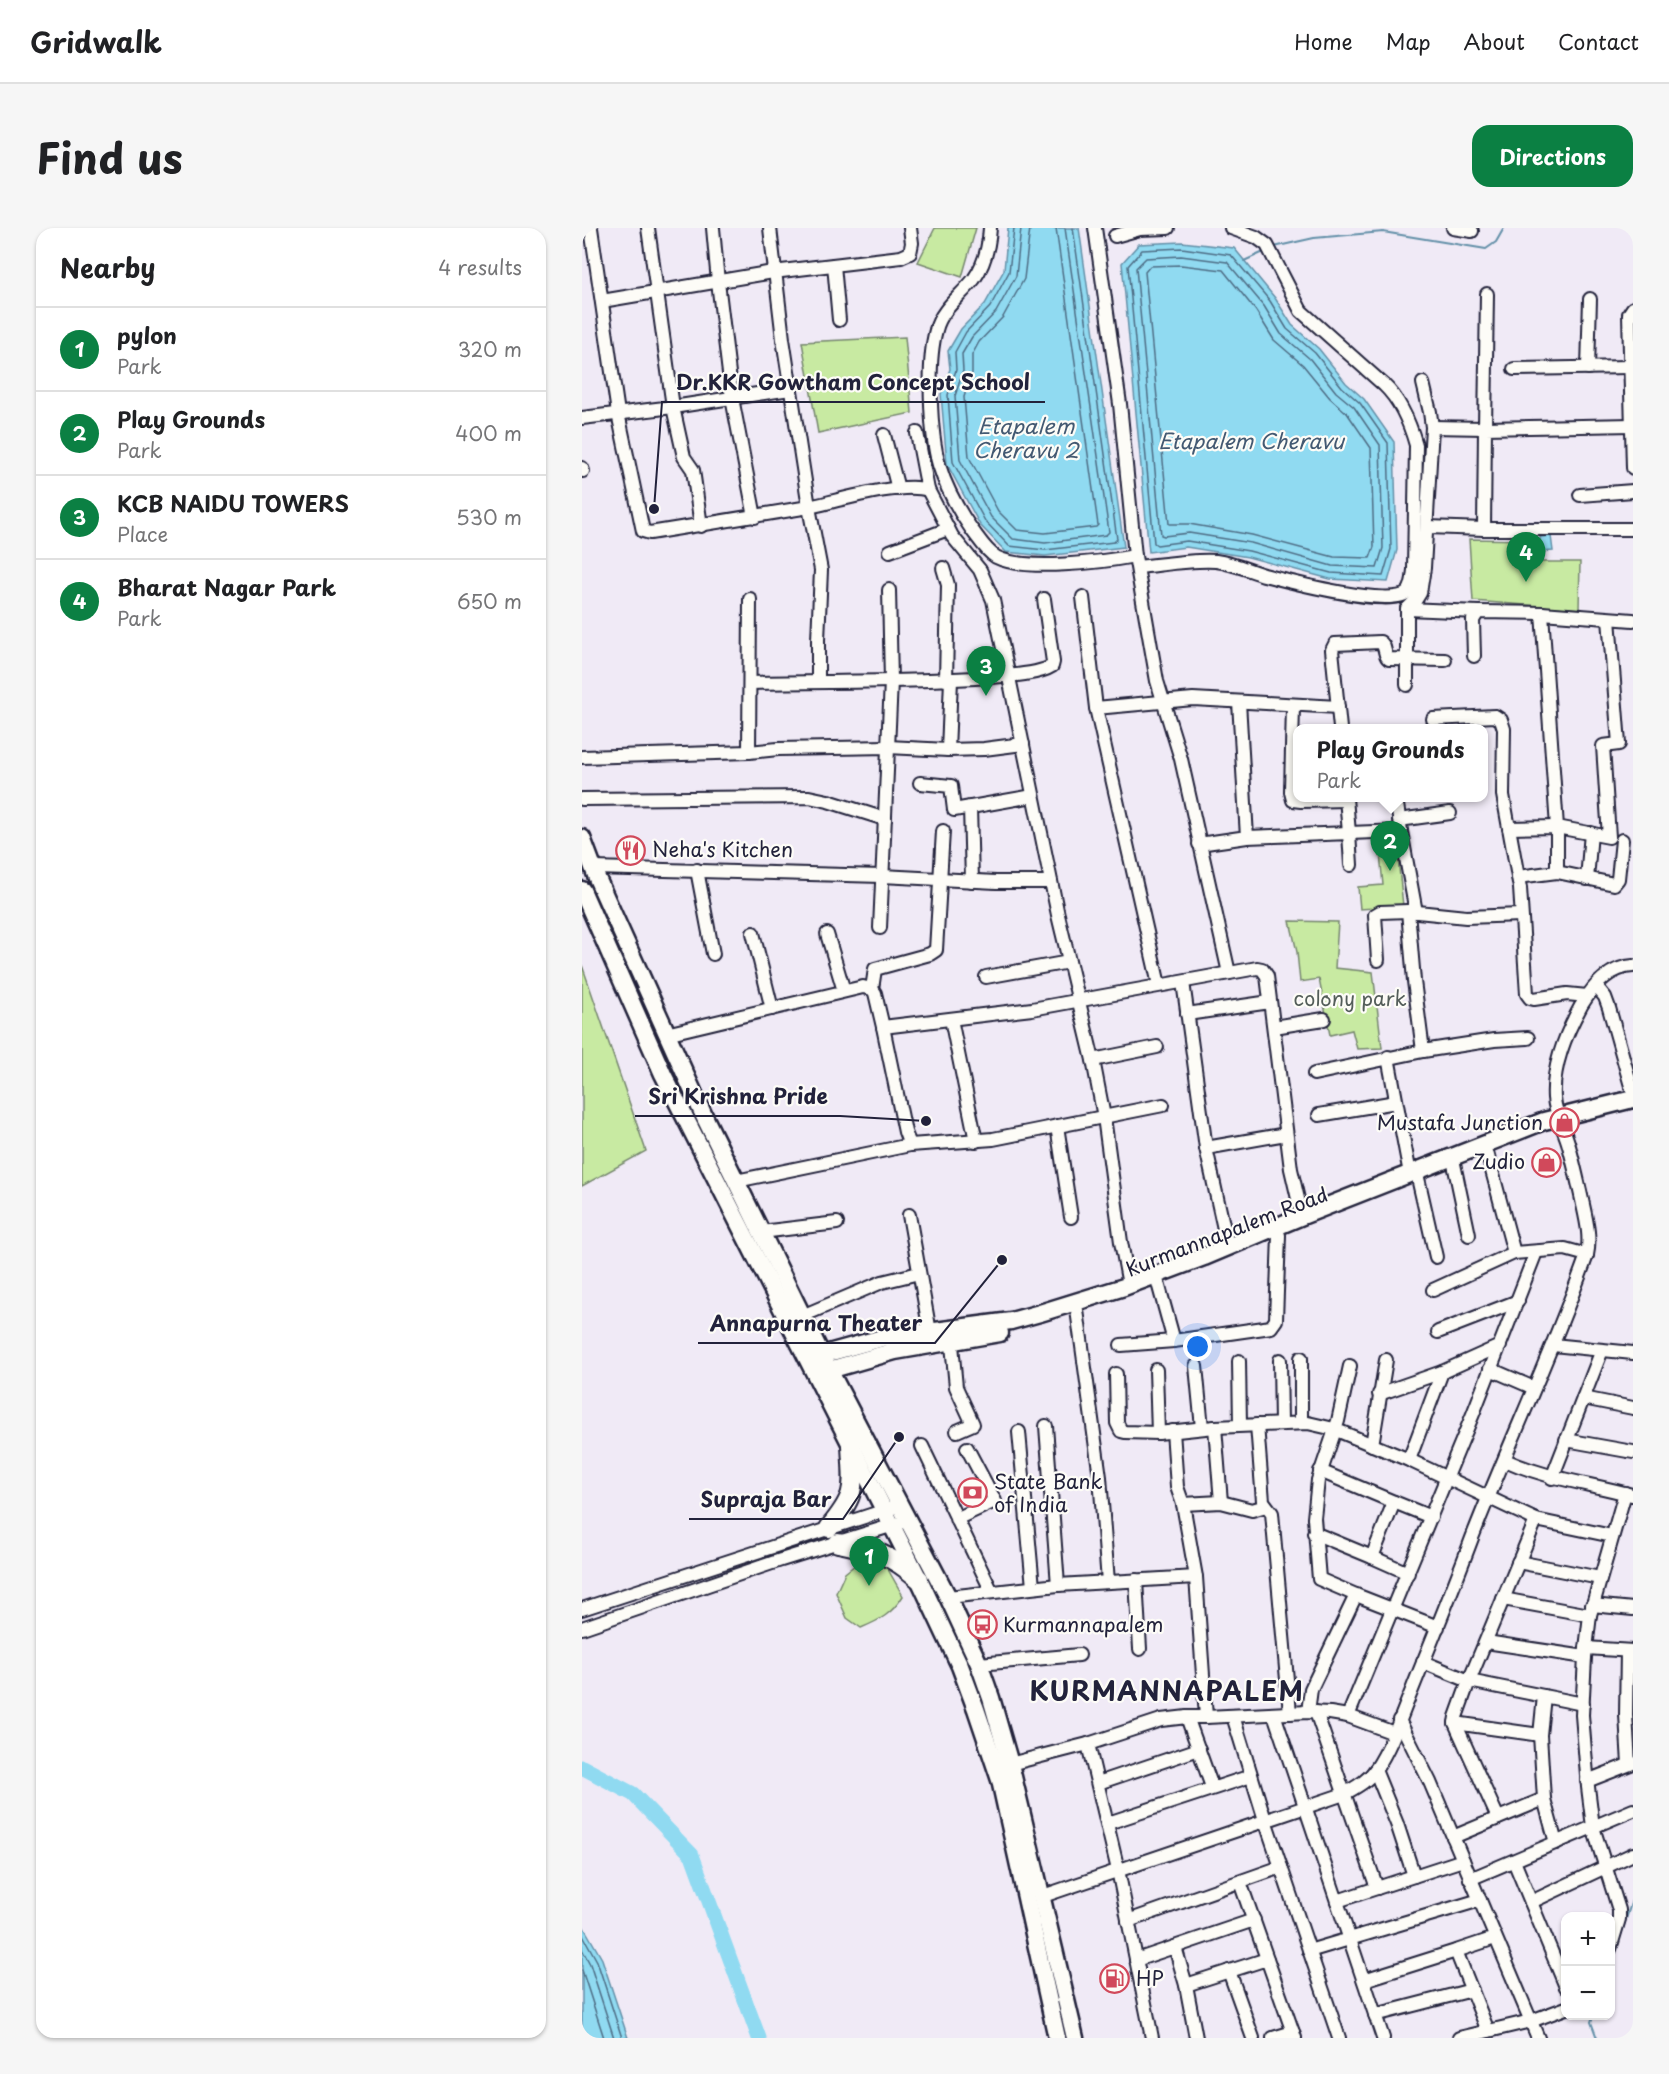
<!DOCTYPE html>
<html lang="en">
<head>
<meta charset="utf-8">
<style>
	body { margin:0; font-family:"Playpen Sans",sans-serif; background:#f6f6f6; color:#202124 }
	.controls { position:absolute; right:18px; bottom:18px; display:grid; overflow:hidden; border-radius:12px; box-shadow:0 2px 4px #0004 }
	.controls button { width:54px; height:54px; display:grid; place-items:center; padding:0; border:0; border-bottom:2px solid #e0e0e0; background:#fff; color:#202124; font:30px sans-serif }
	.you { position:absolute; left:616px; top:1119px; width:21px; height:21px; margin:-15px; border:4px solid #fff; border-radius:50%; background:#1a73e8; box-shadow:0 0 0 9px #1a73e833 }
	.badge { display:grid; place-items:center; width:39px; height:39px; border-radius:50%; background:#0b8043; color:#fff; font-size:20px; font-weight:700 }
	.pin { position:absolute; translate:-50% -50px; filter:drop-shadow(0 2px 3px #0008) }
	.pin::after { content:''; position:absolute; top:32px; width:21px; height:18px; background:inherit; clip-path:polygon(0 0,100% 0,50% 100%) }
	.popup { position:absolute; left:711px; top:496px; width:195px; height:78px; box-sizing:border-box; display:grid; place-content:center; border-radius:12px; background:#fff; filter:drop-shadow(0 2px 4px #0005); font-size:20px; white-space:nowrap; color:#757577 }
	.popup b { font-size:22px; color:#202124 }
	.popup::after { content:''; position:absolute; left:50%; top:100%; margin-left:-12px; border:12px solid transparent; border-top-color:#fff }
	.list { margin:0; padding:0; list-style:none }
	h2 { display:flex; justify-content:space-between; align-items:center; height:78px; margin:0; padding:0 24px; font-size:26px }
	h2 small { font-size:20px; font-weight:400; color:#757577 }
	.list li { display:grid; grid-template-columns:39px 1fr auto; gap:18px; align-items:center; box-sizing:border-box; height:84px; padding:0 24px; border-top:2px solid #e0e0e0 }
	.list b { display:block; font-size:22px; white-space:nowrap }
	.list p { margin:0; font-size:20px; white-space:nowrap; color:#757577 }
	.list em { font-size:20px; font-style:normal; color:#757577 }
	.map { position:relative; flex:none; width:1051px; height:1810px; overflow:hidden; border-radius:18px }
	header { display:flex; align-items:center; gap:36px; box-sizing:border-box; height:84px; padding:0 30px; background:#fff; border-bottom:2px solid #e0e0e0 }
	header strong { font-size:28px }
	nav { display:flex; gap:33px; margin-inline-start:auto; font-size:21px }
	.intro { display:flex; align-items:center; justify-content:space-between; box-sizing:border-box; height:144px; padding:0 36px }
	h1 { margin:0; font-size:42px }
	.button { padding:15px 27px; border-radius:18px; background:#0b8043; color:#fff; font-size:21px; font-weight:700 }
	main { display:flex; gap:36px; padding:0 36px }
	aside { flex:1; background:#fff; border-radius:18px; box-shadow:0 2px 4px #0004 }
	.map>svg:first-child { display:block }
	.green { fill:#c8eaa2; stroke:#75866e; stroke-width:1.5 }
	.water { fill:#90daf1; stroke:#6490a8; stroke-width:1.5 }
	.lines { fill:none; stroke-linecap:round; stroke-linejoin:round }
	.shore { stroke:#4e6c84; stroke-width:1.5 }
	.stream { stroke:#6490a8; stroke-width:2 }
	.river { stroke:#90daf1; stroke-width:15 }
	.minor-casing { stroke:#22223b; stroke-width:16 }
	.major-casing { stroke:#22223b; stroke-width:21 }
	.highway-casing { stroke:#22223b; stroke-width:22 }
	.minor { stroke:#fdfcf7; stroke-width:12 }
	.major { stroke:#fdfcf7; stroke-width:16 }
	.highway { stroke:#fdfcf7; stroke-width:18 }
	.labels { text-anchor:middle; stroke-width:4.5; stroke-linejoin:round; paint-order:stroke }
	.poi-label { font-size:20px; fill:#22223b; stroke:#fdfcf7; text-anchor:start }
	.park-label { font-size:20px; fill:#545e5a; stroke:#fdfcf7 }
	.street-label { font-size:20px; fill:#22223b; stroke:#fdfcf7 }
	.water-label { font-size:21px; font-style:italic; fill:#435972; stroke:#fdfcf7 }
	.district-label { font-size:26px; font-weight:bold; letter-spacing:1.5px; fill:#22223b; stroke:#fdfcf7 }
	.leader { fill:none; stroke:#22223b; stroke-width:2 }
	.callout-dot { fill:#22223b; stroke:#fdfcf7; stroke-width:2 }
	.callout-label { font-size:21px; text-anchor:middle; font-weight:bold; fill:#22223b; stroke:#fdfcf7; stroke-width:4.5; stroke-linejoin:round; paint-order:stroke }
</style>
</head>
<body>
<header>
<strong>Gridwalk</strong>
<nav><a>Home</a><a>Map</a><a>About</a><a>Contact</a></nav>
</header>
<div class="intro"><h1>Find us</h1><a class="button">Directions</a></div>
<main>
<aside>
<h2>Nearby<small>4 results</small></h2>
<ul class="list">
<li><span class="badge">1</span><div><b>pylon</b><p>Park</p></div><em>320 m</em></li>
<li><span class="badge">2</span><div><b>Play Grounds</b><p>Park</p></div><em>400 m</em></li>
<li><span class="badge">3</span><div><b>KCB NAIDU TOWERS</b><p>Place</p></div><em>530 m</em></li>
<li><span class="badge">4</span><div><b>Bharat Nagar Park</b><p>Park</p></div><em>650 m</em></li>
</ul>
</aside>
<div class="map">
<svg width="1051" height="1810" viewBox="0 0 1051 1810">
	<rect width="100%" height="100%" fill="#f0eaf6"/>
	<filter id="ink" filterUnits="userSpaceOnUse"><feTurbulence type="fractalNoise" baseFrequency=".0167" numOctaves="2"/><feDisplacementMap in="SourceGraphic" scale="12" xChannelSelector="R" yChannelSelector="G"/><feConvolveMatrix kernelMatrix="1 2 1 2 8 2 1 2 1" color-interpolation-filters="sRGB"/></filter>
	<g filter="url(#ink)">
		<!-- green -->
		<g class="green">
			<polygon points="353,0 394,0 380,49 336,34"/>
			<polygon points="323,109 330,185 236,205 220,114"/>
			<polygon points="887,311 947,312 950,334 998,334 997,381 891,373"/>
			<polygon points="814,612 821,678 778,681 776,659 801,657 797,615"/>
			<polygon points="708,693 756,694 753,740 791,744 800,820 775,821 770,802 748,807 737,751 718,754 715,724"/>
			<polygon points="0,737 64,923 0,958"/>
			<path d="M283 1329 304 1338 321 1368C310 1386 298 1392 279 1400L265 1390 254 1365 263 1345Z"/>
		</g>
		<!-- water -->
		<g class="water">
			<polygon points="426,0 497,0 542,319 463,328 424,324 398,297 365,236 359,166 368,141 366,123 379,101 403,76 422,42"/>
			<polygon points="600,14 652,20 693,70 710,97 737,121 764,155 782,171 812,214 815,322 806,354 748,351 666,329 604,319 567,324 540,35 557,16"/>
			<polygon points="969,308 971,323 959,324 958,309"/>
			<polygon points="0,1696 20,1731 46,1810 0,1810"/>
		</g>
		<g class="lines">
			<!-- shore -->
			<g class="shore">
				<polyline points="432,0 427,44 408,79 384,104 373,124 374,142 366,167 371,234 403,293 427,318 463,322 532,314 535,311 491,0"/>
				<polyline points="439,0 434,48 414,84 390,109 380,126 381,143 373,168 378,232 409,289 431,311 463,315 524,307 527,304 483,0"/>
				<polyline points="448,0 442,51 421,89 397,114 390,127 390,145 382,169 387,229 416,283 435,302 463,305 514,299 516,297 474,0"/>
				<polygon points="600,20 649,27 688,73 705,101 733,125 760,159 778,175 806,215 809,321 801,348 749,345 667,323 605,313 575,317 572,315 546,38 560,22"/>
				<polygon points="599,28 645,34 682,78 699,106 728,131 754,164 772,179 798,217 801,320 795,340 750,338 669,315 607,305 582,308 579,307 554,40 564,30"/>
				<polygon points="599,37 641,42 674,83 692,112 721,137 748,170 765,185 789,220 792,319 788,330 752,329 670,307 607,296 587,296 563,44 568,38"/>
				<polyline points="0,1706 15,1733 40,1810"/>
				<polyline points="0,1721 8,1736 32,1810"/>
				<polyline points="0,1742 22,1810"/>
			</g>
			<!-- stream -->
			<g class="stream">
				<polyline points="692,19 732,10 801,4 904,21 914,14 922,0"/>
				<polyline points="662,33 684,23"/>
				<polyline points="1039,1707 1051,1669"/>
				<polyline points="1028,1736 1033,1723"/>
				<polyline points="1011,1788 1009,1794 1015,1810"/>
			</g>
			<!-- river -->
			<polyline class="river" points="0,1539 51,1566 110,1627 177,1810"/>
			<defs>
				<g id="minor">
					<polyline points="9,0 36,185 61,303 68,305 227,279 239,342 236,412 236,453"/>
					<polyline points="66,0 91,179 102,229 111,242 119,298"/>
					<polyline points="131,0 136,54 150,170 173,289"/>
					<path d="M188 0 201 111 227 279C255 273 321 253 346 262"/>
					<path d="M408 0C407 17 402 37 392 51 379 68 359 81 354 102 345 134 348 205 357 237 364 260 376 282 390 302 397 311 404 323 414 329 443 344 521 334 553 328"/>
					<polyline points="513,0 538,176 553,328 575,453 599,531 647,745"/>
					<polyline points="871,0 890,3"/>
					<polyline points="533,8 558,1 586,0"/>
					<polyline points="252,37 257,92"/>
					<polyline points="20,73 191,44 319,29 328,25 330,15 328,0"/>
					<polyline points="1051,80 1047,86 1051,240"/>
					<polyline points="1006,140 1008,71"/>
					<polyline points="932,141 1048,139"/>
					<polyline points="841,155 848,184 850,199"/>
					<polyline points="0,190 91,179 208,161"/>
					<polyline points="1051,197 903,200 902,301 1051,301"/>
					<polyline points="335,205 346,262 370,308 398,342 411,372 476,687 511,832 522,889 539,1014 547,1057"/>
					<polyline points="302,207 316,261"/>
					<polyline points="0,240 1,243"/>
					<polyline points="998,267 1051,263"/>
					<polyline points="846,299 902,301"/>
					<polyline points="308,323 366,301"/>
					<path d="M556 339C579 337 611 331 634 333 651 335 666 342 682 347 705 353 811 381 826 364 831 358 831 349 832 342L834 217C828 196 818 172 802 157L719 83 685 17 674 9 649 0"/>
					<polyline points="361,340 366,357 364,452"/>
					<polyline points="501,369 514,480 577,757"/>
					<polyline points="825,381 896,384"/>
					<polyline points="960,385 975,599 1027,609 1021,518 1037,516 1027,391"/>
					<polyline points="892,428 891,392 896,384 960,385 1051,392"/>
					<path d="M168 455C247 453 327 455 407 449 424 448 456 447 470 438L471 434 462 371"/>
					<polyline points="825,457 825,381 833,373 838,365 842,340 850,199 903,200 905,66"/>
					<polyline points="711,477 709,564 711,572 719,573 764,572"/>
					<polyline points="514,480 611,471 756,479"/>
					<polyline points="851,491 913,488 919,492 922,501 921,567 938,660 945,766 948,770 952,771 985,766 1005,768"/>
					<path d="M758 500 750 422 753 416 798 414C805 418 801 427 807 431L863 432"/>
					<polyline points="366,522 369,452"/>
					<polyline points="167,524 168,371"/>
					<polyline points="0,529 167,524 196,521 306,519 366,522 402,521 441,516"/>
					<polyline points="338,555 369,558 372,582 451,568"/>
					<polyline points="764,570 767,605 819,603"/>
					<polyline points="814,570 819,603 834,684"/>
					<polyline points="0,571 227,569 246,573 303,591"/>
					<polyline points="388,579 390,653"/>
					<polyline points="817,592 868,585"/>
					<polyline points="927,600 975,599 975,644"/>
					<polyline points="665,609 767,605 769,637"/>
					<polyline points="617,616 665,609 657,474"/>
					<polyline points="12,640 300,648 414,654 469,654"/>
					<polyline points="115,642 131,726"/>
					<polyline points="936,649 975,644 1032,656 1036,651 1040,612"/>
					<polyline points="1005,651 1009,605"/>
					<polyline points="298,700 309,453 307,362"/>
					<polyline points="171,705 190,781"/>
					<polyline points="245,706 262,763"/>
					<polyline points="796,732 793,687 798,684 826,683"/>
					<polyline points="404,749 487,734"/>
					<polyline points="601,754 624,920 646,1019"/>
					<polyline points="1014,758 1023,769 1027,780 1051,865"/>
					<polyline points="290,761 293,741 348,726 354,722 361,603"/>
					<polyline points="605,786 688,774"/>
					<polyline points="369,791 394,913"/>
					<polyline points="692,799 742,791"/>
					<polyline points="84,806 281,759 290,761 293,765 301,799"/>
					<polyline points="841,823 832,753 826,683 884,689 939,687"/>
					<polyline points="806,829 828,946"/>
					<polyline points="511,832 575,819"/>
					<polyline points="732,846 841,823 912,812 946,810"/>
					<polyline points="737,887 814,874"/>
					<polyline points="475,898 489,989"/>
					<polyline points="328,917 323,904 301,799 450,781 675,740 680,741 685,748 709,941 720,988"/>
					<polyline points="624,920 704,906"/>
					<polyline points="905,924 932,1025"/>
					<polyline points="872,936 887,1007"/>
					<polyline points="836,950 854,1029"/>
					<polyline points="154,953 328,917 411,911 581,877"/>
					<polyline points="327,987 348,1104"/>
					<polyline points="179,1004 255,995"/>
					<polyline points="576,1055 592,1113"/>
					<polyline points="851,1062 932,1025 983,1021 1005,1027"/>
					<polyline points="495,1082 518,1249 526,1354"/>
					<polyline points="220,1088 300,1054 337,1045"/>
					<polyline points="856,1104 936,1073"/>
					<polyline points="369,1106 374,1159 391,1196 375,1203"/>
					<polyline points="539,1117 592,1113 689,1099 694,1092 697,1007"/>
					<polyline points="971,1117 1051,1125"/>
					<polyline points="719,1130 719,1194"/>
					<polyline points="698,1132 699,1196"/>
					<polyline points="657,1133 658,1197"/>
					<polyline points="614,1138 620,1200"/>
					<polyline points="908,1141 952,1160"/>
					<polyline points="574,1142 576,1205"/>
					<polyline points="534,1146 535,1195 539,1203 543,1204 576,1205 633,1199 726,1195 752,1201 827,1232 954,1292"/>
					<polyline points="797,1166 860,1144 918,1118"/>
					<polyline points="1001,1170 1051,1180"/>
					<polyline points="675,1197 681,1273 690,1285 708,1485"/>
					<polyline points="464,1198 476,1357"/>
					<polyline points="633,1199 639,1274"/>
					<polyline points="591,1203 595,1259 601,1276 614,1349"/>
					<polyline points="437,1204 451,1359"/>
					<polyline points="984,1212 1051,1224"/>
					<polyline points="790,1217 804,1132"/>
					<polyline points="340,1218 410,1364"/>
					<polyline points="827,1232 860,1144"/>
					<path d="M923 1232C965 1251 1006 1255 1050 1267"/>
					<polyline points="970,1250 1020,1122"/>
					<polyline points="812,1274 849,1289"/>
					<polyline points="601,1276 639,1274 670,1282 684,1278"/>
					<polyline points="374,1291 413,1273 385,1220"/>
					<polyline points="732,1305 790,1329 812,1274 738,1243"/>
					<polyline points="790,1329 826,1345"/>
					<polyline points="936,1334 1018,1350"/>
					<polyline points="554,1352 558,1421"/>
					<polyline points="774,1367 856,1399"/>
					<polyline points="366,1369 476,1357 614,1349 624,1489"/>
					<polyline points="921,1371 1008,1387"/>
					<polyline points="1010,1377 1051,1381"/>
					<polyline points="0,1381 310,1280"/>
					<polyline points="0,1400 199,1332 318,1295"/>
					<polyline points="904,1414 1003,1429"/>
					<polyline points="1004,1420 1051,1423"/>
					<polyline points="1045,1423 1044,1487 1047,1536"/>
					<polyline points="841,1434 887,1453 874,1489 873,1495 916,1590"/>
					<polyline points="397,1436 497,1427"/>
					<polyline points="962,1468 958,1507 962,1571 974,1615"/>
					<polyline points="1001,1476 887,1453 954,1292 1030,1308"/>
					<polyline points="726,1484 729,1461 774,1367 737,1351 732,1290 736,1252 756,1193 768,1138"/>
					<polyline points="734,1484 795,1660"/>
					<polyline points="692,1486 801,1810"/>
					<polyline points="651,1488 683,1592 757,1810"/>
					<polyline points="766,1488 891,1186 954,1024"/>
					<polyline points="605,1489 630,1559"/>
					<polyline points="817,1492 848,1554 956,1810"/>
					<polyline points="873,1495 958,1507"/>
					<polyline points="506,1516 536,1642 570,1810"/>
					<polyline points="428,1536 506,1516 579,1492 605,1489 624,1489 726,1484 748,1485 766,1488 812,1505"/>
					<polyline points="793,1542 815,1596 832,1648"/>
					<polyline points="1005,1553 1051,1535"/>
					<polyline points="516,1555 617,1521"/>
					<polyline points="526,1595 669,1548"/>
					<polyline points="871,1609 962,1571"/>
					<polyline points="932,1633 984,1759"/>
					<polyline points="888,1651 1051,1582"/>
					<polyline points="658,1654 713,1810"/>
					<path d="M458 1669 762 1566C774 1559 786 1553 794 1541 810 1517 819 1488 830 1462 850 1412 871 1361 890 1310 927 1215 971 1123 1005 1027 1009 1008 1004 991 1000 972 996 954 992 936 987 918 983 902 973 887 972 870 970 838 984 805 999 778 1011 758 1027 739 1051 738"/>
					<polyline points="755,1673 881,1632"/>
					<polyline points="949,1674 1051,1626"/>
					<polyline points="546,1693 699,1639"/>
					<polyline points="593,1719 604,1757 614,1810"/>
					<polyline points="1028,1721 1037,1691 1037,1682 1011,1599 1006,1559 1000,1487 1003,1429 1008,1387 1043,1265"/>
					<polyline points="727,1723 898,1672"/>
					<polyline points="874,1723 913,1710"/>
					<polyline points="554,1732 672,1692"/>
					<polyline points="647,1743 671,1810"/>
					<polyline points="782,1752 874,1723 906,1803"/>
					<polyline points="604,1757 685,1731"/>
					<polyline points="793,1787 890,1762"/>
					<polyline points="691,1810 711,1804"/>
					<polyline points="877,1810 949,1793 984,1780"/>
				</g>
				<g id="major">
					<polyline points="0,610 15,650 122,888 247,1142 366,1369 397,1436 409,1470 428,1536 493,1810"/>
					<polyline points="0,662 81,846 337,1351 378,1438 394,1481 418,1552 475,1810"/>
					<polyline points="239,1127 300,1110 429,1093 458,1085 542,1059 622,1029 720,988 962,893 1051,871"/>
					<polyline points="247,1142 313,1123 418,1105"/>
				</g>
				<g id="highway">
					<path d="M247 1300C276 1265 271 1260 269 1217"/>
					<path d="M256 1315C295 1323 306 1325 337 1351"/>
				</g>
			</defs>
			<!-- minor casing -->
			<use href="#minor" class="minor-casing"/>
			<!-- major casing -->
			<use href="#major" class="major-casing"/>
			<!-- highway casing -->
			<use href="#highway" class="highway-casing"/>
			<!-- minor -->
			<use href="#minor" class="minor"/>
			<!-- major -->
			<use href="#major" class="major"/>
			<!-- highway -->
			<use href="#highway" class="highway"/>
		</g>
	</g>
	<!-- icons -->
	<defs>
		<symbol id="restaurant-ring" viewBox="-11 -11 22 22"><circle r="9.5" fill="#fdfcf7" stroke="#d1495b" stroke-width="1.5"/><path d="M-5-6h1v4h1v-4h1v4h1v-4h1v5L-1.5 .5V6h-2V.5L-5-1ZM5-6V6H3V1.5H1.5Q1.5-4 5-6Z" fill="#d1495b"/></symbol>
		<symbol id="shop-ring" viewBox="-11 -11 22 22"><circle r="9.5" fill="#fdfcf7" stroke="#d1495b" stroke-width="1.5"/><path d="M-5-2.5h2.3a2.7 3.5 0 0 1 5.4 0H5L5.5 6h-11ZM-1.5-2.5h3a1.5 2.3 0 0 0-3 0Z" fill="#d1495b"/></symbol>
		<symbol id="bank-ring" viewBox="-11 -11 22 22"><circle r="9.5" fill="#fdfcf7" stroke="#d1495b" stroke-width="1.5"/><path d="M-6-4H6V4H-6ZM0-2.3a2.3 2.3 0 1 0 0 4.6a2.3 2.3 0 1 0 0-4.6Z" fill="#d1495b"/></symbol>
		<symbol id="bus-ring" viewBox="-11 -11 22 22"><circle r="9.5" fill="#fdfcf7" stroke="#d1495b" stroke-width="1.5"/><path d="M-5-6H5V4H4V6H2V4H-2V6H-4V4H-5ZM-3.5-4V0h7V-4ZM-3.5 1.2v1.5H-2V1.2ZM2 1.2v1.5H3.5V1.2Z" fill="#d1495b"/></symbol>
		<symbol id="fuel-ring" viewBox="-11 -11 22 22"><circle r="9.5" fill="#fdfcf7" stroke="#d1495b" stroke-width="1.5"/><path d="M-5.5-6h7V0h2V4h1.3V-2.5L3-4.5l.8-.8L6-3V5H2.5V1h-1V6h-7ZM-4.2-4.7v3.2H.2V-4.7Z" fill="#d1495b"/></symbol>
	</defs>
	<g fill-rule="evenodd">
		<use href="#restaurant-ring" x="32" y="606" width="33" height="33"/>
		<use href="#shop-ring" x="966" y="878" width="33" height="33"/>
		<use href="#shop-ring" x="948" y="918" width="33" height="33"/>
		<use href="#bank-ring" x="374" y="1248" width="33" height="33"/>
		<use href="#bus-ring" x="384" y="1380" width="33" height="33"/>
		<use href="#fuel-ring" x="516" y="1734" width="33" height="33"/>
	</g>
	<g class="labels">
		<!-- poi labels -->
		<g class="poi-label">
			<text x="70" y="629">Neha's Kitchen</text>
			<text x="961" y="902" text-anchor="end">Mustafa Junction</text>
			<text x="943" y="941" text-anchor="end">Zudio</text>
			<text x="412" y="1261">State Bank<tspan x="412" dy="23">of India</tspan></text>
			<text x="421" y="1404">Kurmannapalem</text>
			<text x="554" y="1758">HP</text>
		</g>
		<!-- park labels -->
		<g class="park-label">
			<text x="768" y="778">colony park</text>
		</g>
		<!-- street labels -->
		<g class="street-label">
			<text transform="translate(645 1004) rotate(-21)" y="7">Kurmannapalem Road</text>
		</g>
		<!-- water labels -->
		<g class="water-label">
			<text x="444" y="206">Etapalem<tspan x="444" dy="24">Cheravu 2</tspan></text>
			<text x="669" y="221">Etapalem Cheravu</text>
		</g>
		<!-- district labels -->
		<g class="district-label">
			<text x="585" y="1473">KURMANNAPALEM</text>
		</g>
	</g>
	<!-- callouts -->
	<path class="leader" d="M72 281L80 174H463M344 893L258 888H53M420 1032L353 1115H116M317 1209L261 1291H107"/>
	<g class="callout-dot">
		<circle cx="72" cy="281" r="6"/>
		<circle cx="344" cy="893" r="6"/>
		<circle cx="420" cy="1032" r="6"/>
		<circle cx="317" cy="1209" r="6"/>
	</g>
	<g class="callout-label">
		<text x="271" y="162">Dr.KKR Gowtham Concept School</text>
		<text x="156" y="876">Sri Krishna Pride</text>
		<text x="234" y="1103">Annapurna Theater</text>
		<text x="184" y="1279">Supraja Bar</text>
	</g>
</svg>
<div class="controls">
<button>+</button>
<button>−</button>
</div>
<div class="you"></div>
<div class="pin badge" style="left:287px;top:1358px">1</div>
<div class="pin badge" style="left:808px;top:643px">2</div>
<div class="popup"><b>Play Grounds</b>Park</div>
<div class="pin badge" style="left:404px;top:468px">3</div>
<div class="pin badge" style="left:944px;top:354px">4</div>
</div>
</main>
</body>
</html>
